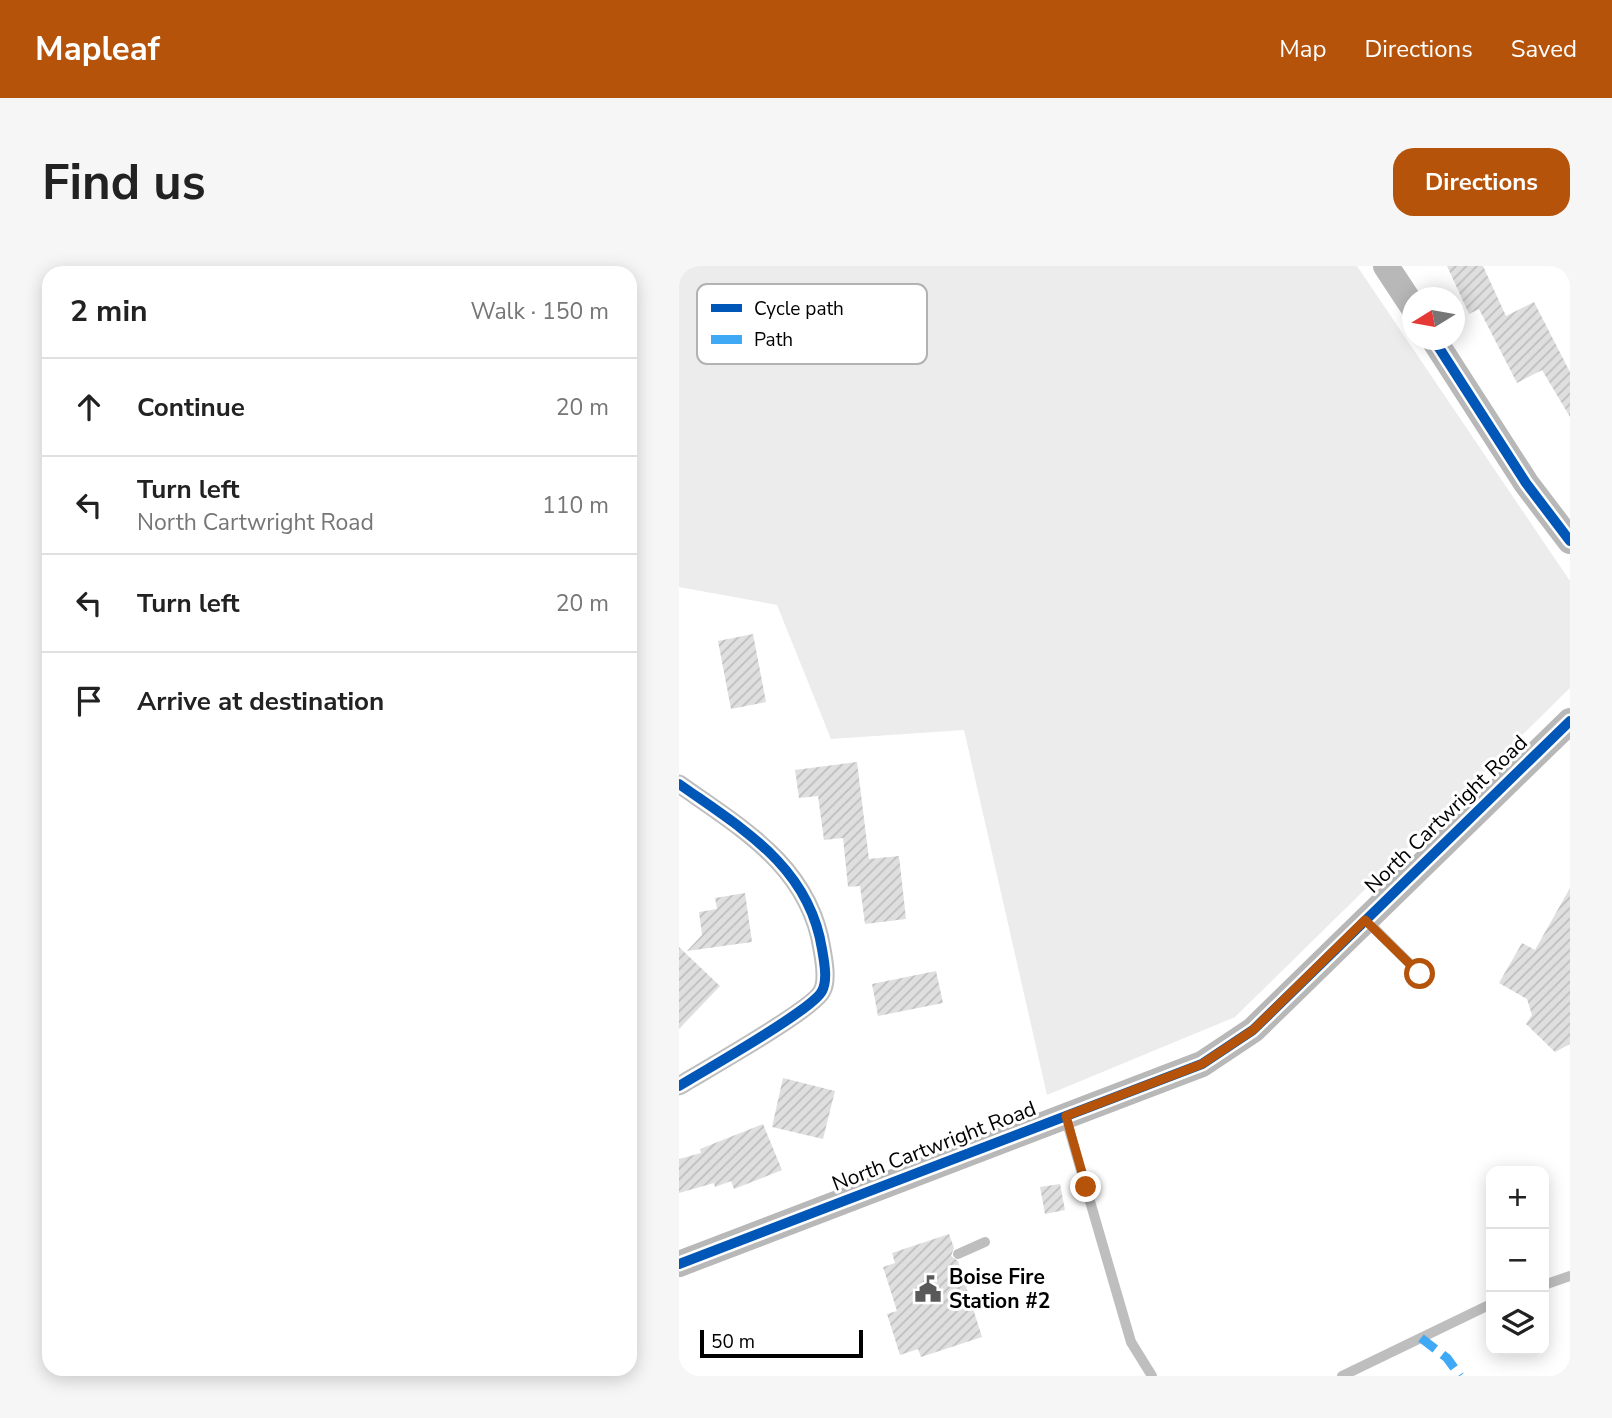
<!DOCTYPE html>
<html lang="en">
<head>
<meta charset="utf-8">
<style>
	body { margin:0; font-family:"Nunito Sans",sans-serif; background:#f6f6f6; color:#222 }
	.controls { position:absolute; right:21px; bottom:21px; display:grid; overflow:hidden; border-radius:14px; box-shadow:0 4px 18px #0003 }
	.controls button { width:63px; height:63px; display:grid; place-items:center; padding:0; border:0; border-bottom:2px solid #e0e0e0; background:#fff; color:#222; font:35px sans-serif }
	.compass { position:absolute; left:723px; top:21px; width:63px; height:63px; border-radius:50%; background:#fff; box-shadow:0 4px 18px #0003; rotate:259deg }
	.scale { position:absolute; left:21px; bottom:18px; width:163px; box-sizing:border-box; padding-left:7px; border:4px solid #000; border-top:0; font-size:19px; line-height:24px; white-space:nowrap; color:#000; -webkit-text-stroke:5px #fff; paint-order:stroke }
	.stop { position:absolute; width:21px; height:21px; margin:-16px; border:5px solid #b45309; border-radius:50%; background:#fff }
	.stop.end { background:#b45309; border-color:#fff; box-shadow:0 2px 7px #0008 }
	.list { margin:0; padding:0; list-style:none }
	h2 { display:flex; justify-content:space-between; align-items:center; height:91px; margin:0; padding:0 28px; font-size:30px }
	h2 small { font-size:23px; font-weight:400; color:#767676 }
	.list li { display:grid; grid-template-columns:46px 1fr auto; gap:21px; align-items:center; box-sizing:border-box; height:98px; padding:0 28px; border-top:2px solid #e0e0e0 }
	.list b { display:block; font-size:26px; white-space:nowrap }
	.list p { margin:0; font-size:23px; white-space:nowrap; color:#767676 }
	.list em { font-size:23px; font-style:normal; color:#767676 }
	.icon { flex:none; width:38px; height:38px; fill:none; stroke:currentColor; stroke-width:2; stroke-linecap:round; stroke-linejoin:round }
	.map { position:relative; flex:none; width:891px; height:1110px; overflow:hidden; border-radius:21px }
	header { display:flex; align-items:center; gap:42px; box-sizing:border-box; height:98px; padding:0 35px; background:#b45309; color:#fff }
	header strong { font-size:33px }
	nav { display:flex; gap:38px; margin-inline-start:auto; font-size:24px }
	.intro { display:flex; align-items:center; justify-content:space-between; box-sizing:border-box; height:168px; padding:0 42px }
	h1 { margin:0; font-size:49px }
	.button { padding:18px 32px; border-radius:21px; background:#b45309; color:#fff; font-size:24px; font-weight:700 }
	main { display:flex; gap:42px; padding:0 42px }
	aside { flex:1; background:#fff; border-radius:21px; box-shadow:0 4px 18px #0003 }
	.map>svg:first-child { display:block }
	.green { fill:#ececec }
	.building { fill:url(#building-hatch) }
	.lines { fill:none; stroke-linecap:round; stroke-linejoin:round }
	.lane { stroke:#bebebe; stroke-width:10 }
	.street { stroke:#bebebe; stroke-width:19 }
	.secondary { stroke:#b8b8b8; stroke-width:26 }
	.quiet { stroke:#3fa9f5; stroke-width:9; stroke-dasharray:18 9; stroke-linecap:butt }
	.cycleway-casing { stroke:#fff; stroke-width:15 }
	.cycleway { stroke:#0057b8; stroke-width:10 }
	.route { stroke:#b45309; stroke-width:9 }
	.labels { text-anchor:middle; stroke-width:6; stroke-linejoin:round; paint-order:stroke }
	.street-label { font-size:21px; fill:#000; stroke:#fff }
	.poi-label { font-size:21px; font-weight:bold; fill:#000; stroke:#fff; text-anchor:start }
	.key { fill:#fff; stroke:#b2b2b2; stroke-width:2 }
	.key-label { font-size:19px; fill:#000 }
</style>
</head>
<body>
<header>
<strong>Mapleaf</strong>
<nav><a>Map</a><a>Directions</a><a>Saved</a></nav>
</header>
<div class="intro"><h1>Find us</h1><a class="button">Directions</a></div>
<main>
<aside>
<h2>2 min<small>Walk · 150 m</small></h2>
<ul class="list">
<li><svg class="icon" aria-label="ahead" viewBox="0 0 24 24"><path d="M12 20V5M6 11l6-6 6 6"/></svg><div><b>Continue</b></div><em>20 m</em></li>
<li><svg class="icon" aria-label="left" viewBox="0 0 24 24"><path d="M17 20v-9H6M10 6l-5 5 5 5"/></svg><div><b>Turn left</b><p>North Cartwright Road</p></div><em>110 m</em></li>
<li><svg class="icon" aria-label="left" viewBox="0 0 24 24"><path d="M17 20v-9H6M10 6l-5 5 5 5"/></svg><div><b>Turn left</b></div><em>20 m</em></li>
<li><svg class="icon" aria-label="arrive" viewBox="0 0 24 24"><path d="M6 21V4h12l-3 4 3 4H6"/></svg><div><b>Arrive at destination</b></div></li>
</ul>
</aside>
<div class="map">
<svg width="891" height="1110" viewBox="0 0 891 1110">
	<defs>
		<pattern id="building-hatch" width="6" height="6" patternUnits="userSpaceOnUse" patternTransform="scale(1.75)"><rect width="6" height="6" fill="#dfdfdf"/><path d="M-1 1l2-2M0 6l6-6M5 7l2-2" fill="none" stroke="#bebebe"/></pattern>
	</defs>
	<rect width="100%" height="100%" fill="#fff"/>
	<!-- green -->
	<polygon class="green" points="0,0 678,0 891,315 891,422 556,751 368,829 285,464 152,473 98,339 0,321"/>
	<!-- building -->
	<g class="building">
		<polygon points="768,0 804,0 827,50 855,36 891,106 891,151 863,104 838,117 800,43 790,48"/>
		<polygon points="74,368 87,436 52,443 39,375"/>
		<polygon points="178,496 190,593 220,590 227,653 186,658 181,620 169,621 164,572 145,574 139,530 120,532 116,504"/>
		<polygon points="891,622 891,778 876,786 847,758 853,749 848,733 820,717 843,677 856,684"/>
		<polygon points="66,627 73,676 8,685 23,669 20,646 38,643 36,632"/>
		<polygon points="0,681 41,720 0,763"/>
		<polygon points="257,705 264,737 199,750 193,718"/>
		<polygon points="104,812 156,825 144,873 93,861"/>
		<polygon points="84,858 103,904 55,923 52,915 36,921 35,917 0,927 0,893 22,887 21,883"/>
		<polygon points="381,918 386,944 366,948 361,921"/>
		<polygon points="270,968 275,982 272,990 279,995 303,1071 242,1091 239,1083 221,1089 208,1048 218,1045 204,1001 216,997 213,987"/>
	</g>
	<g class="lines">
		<!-- lane -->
		<g class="lane">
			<polyline points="687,654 741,708"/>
			<polyline points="387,853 452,1076 473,1110"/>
			<polyline points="279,988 306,976"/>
			<polyline points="865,1019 891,1010"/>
			<polyline points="663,1110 812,1038"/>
		</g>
		<!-- street -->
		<path class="street" d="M0 518C62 562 130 600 143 683 145 695 149 714 143 725 134 744 24 805 0 820"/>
		<!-- secondary -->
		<g class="secondary">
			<polyline points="707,0 734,41"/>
			<polyline points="755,74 847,217 891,275"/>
			<polyline points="0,998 523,798 574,764 891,455"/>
		</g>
		<!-- quiet -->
		<polyline class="quiet" points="742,1072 768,1092 781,1110"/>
		<defs>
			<g id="cycleway">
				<polyline points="755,74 847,217 891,275"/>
				<path d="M0 518C62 562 130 600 143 683 145 695 149 714 143 725 134 744 24 805 0 820"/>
				<polyline points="0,998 523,798 574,764 891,455"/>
			</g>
		</defs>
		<!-- cycleway casing -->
		<use href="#cycleway" class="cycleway-casing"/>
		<!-- cycleway -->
		<use href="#cycleway" class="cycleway"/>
	</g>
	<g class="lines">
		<!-- route -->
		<polyline class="route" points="407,921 387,850 523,798 574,764 686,654 741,708"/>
	</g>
	<!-- icons -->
	<defs>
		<symbol id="civic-bare" viewBox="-9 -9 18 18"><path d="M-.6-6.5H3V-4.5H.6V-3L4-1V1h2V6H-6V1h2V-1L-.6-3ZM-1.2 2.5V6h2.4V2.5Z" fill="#595959" stroke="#fff" stroke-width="2.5" paint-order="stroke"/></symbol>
	</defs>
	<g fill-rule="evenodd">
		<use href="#civic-bare" x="230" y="1004" width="38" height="38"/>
	</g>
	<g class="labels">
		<!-- street labels -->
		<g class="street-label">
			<text transform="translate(767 548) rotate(-44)" y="7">North Cartwright Road</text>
			<text transform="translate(255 880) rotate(-21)" y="7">North Cartwright Road</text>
		</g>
		<!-- poi labels -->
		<g class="poi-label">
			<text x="270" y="1018">Boise Fire<tspan x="270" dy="24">Station #2</tspan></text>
		</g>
	</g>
	<!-- legend -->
	<rect x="18" y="18" width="230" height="80" rx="10" class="key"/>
	<rect x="32" y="38" width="31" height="8" fill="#0057b8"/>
	<rect x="32" y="69" width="31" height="9" fill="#3fa9f5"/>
	<g class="key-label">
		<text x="75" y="49">Cycle path</text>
		<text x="75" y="80">Path</text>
	</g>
</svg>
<div class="controls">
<button>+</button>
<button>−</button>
<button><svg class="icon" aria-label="layers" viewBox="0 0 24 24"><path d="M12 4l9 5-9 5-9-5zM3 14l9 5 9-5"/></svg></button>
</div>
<svg class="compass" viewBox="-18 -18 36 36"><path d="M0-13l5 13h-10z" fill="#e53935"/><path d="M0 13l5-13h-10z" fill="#767676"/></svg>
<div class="scale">50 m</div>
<div class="stop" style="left:741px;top:708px"></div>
<div class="stop end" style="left:407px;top:921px"></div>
</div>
</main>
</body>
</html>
